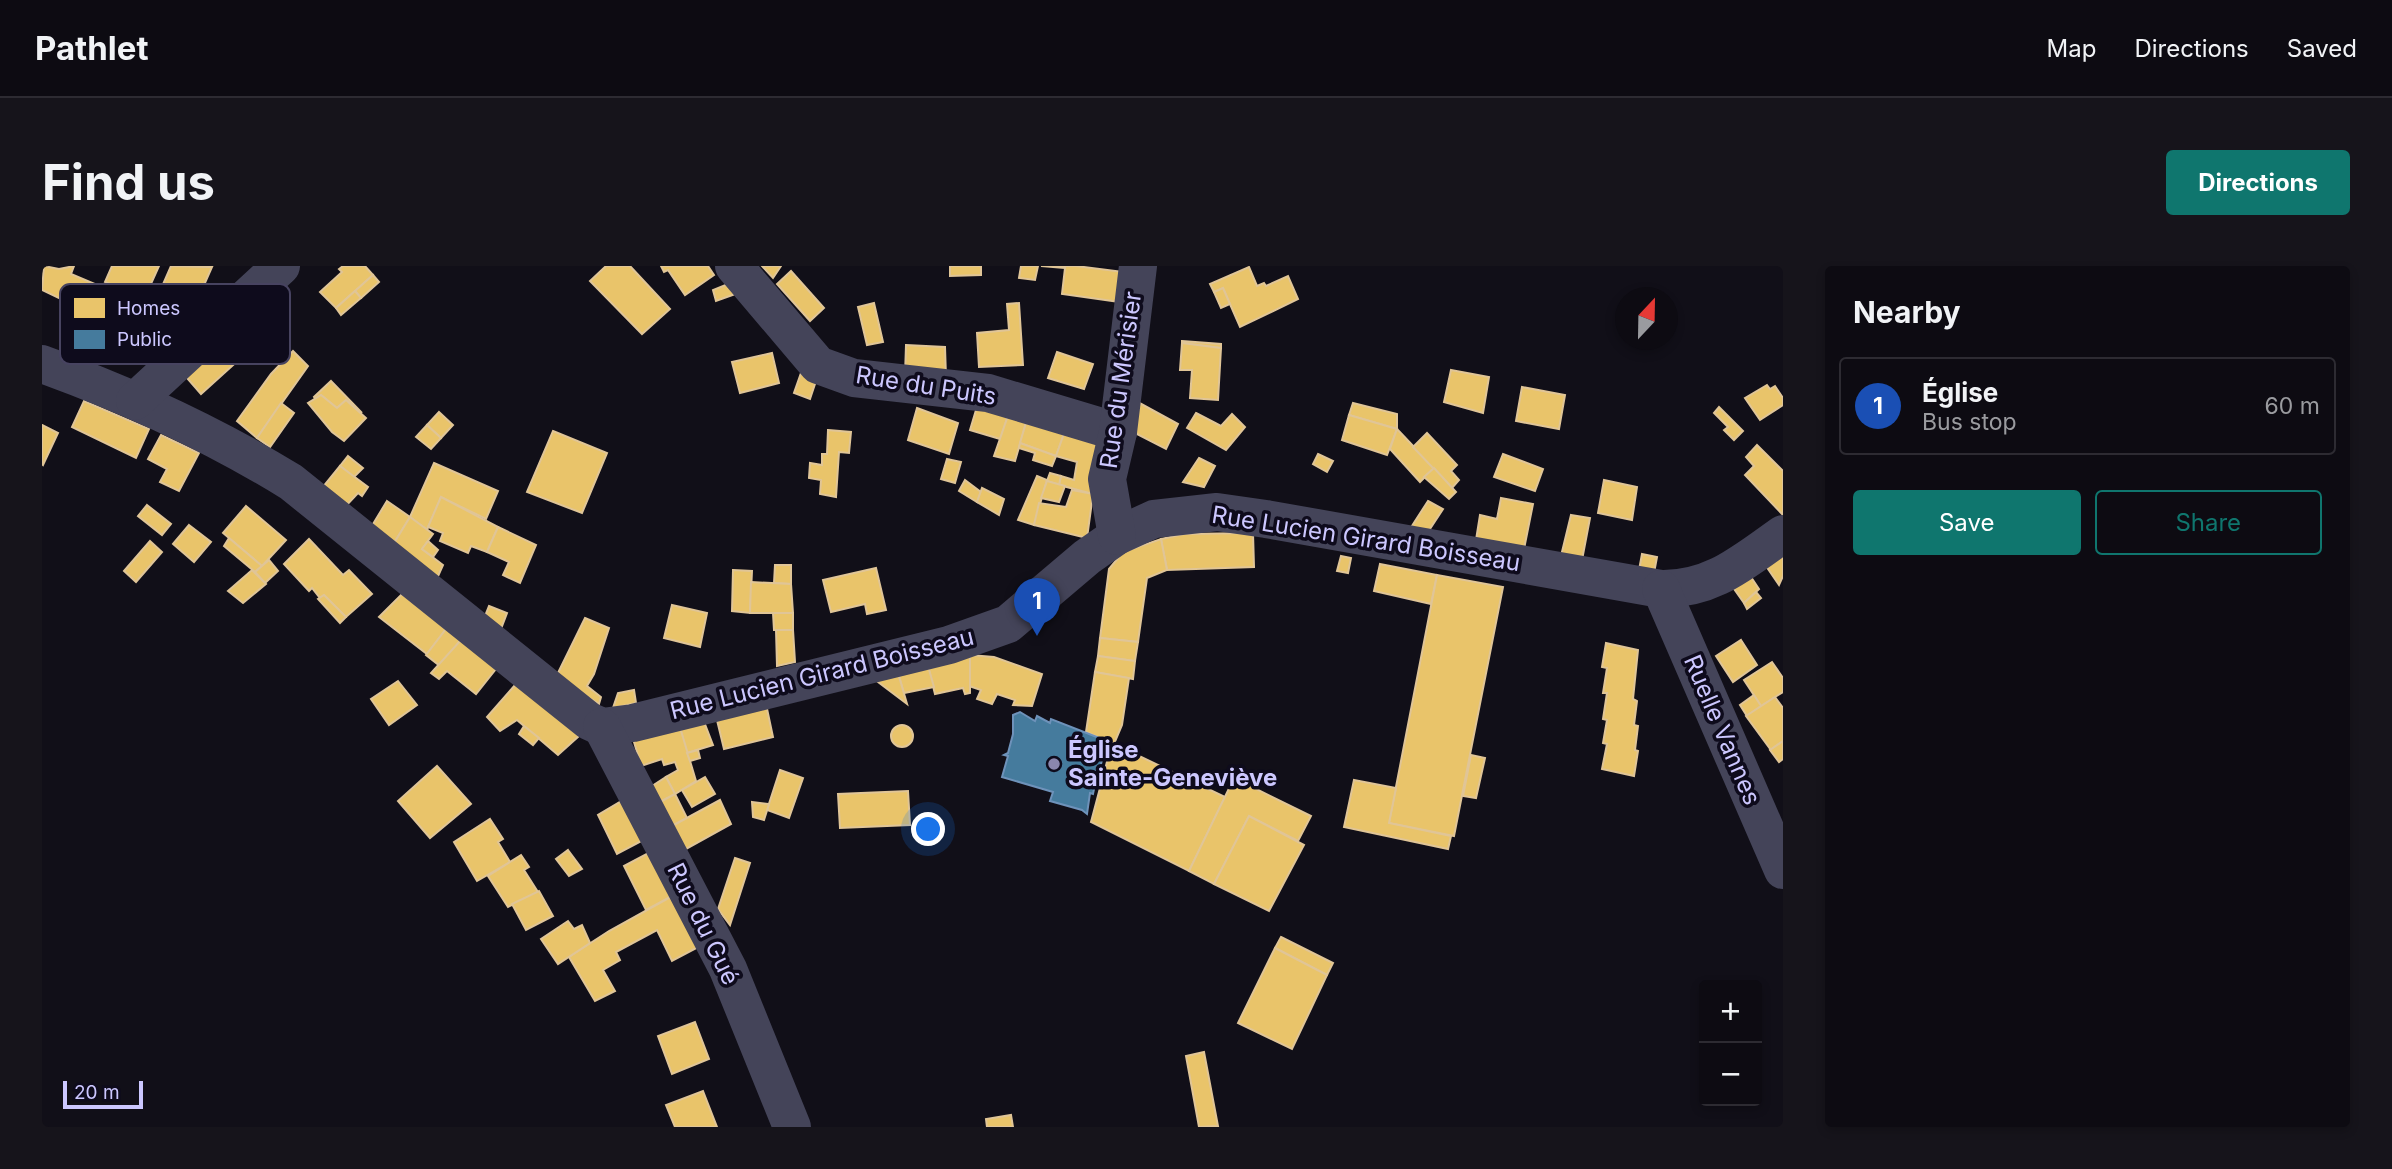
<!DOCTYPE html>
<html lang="en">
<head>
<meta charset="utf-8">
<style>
	body { margin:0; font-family:Inter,sans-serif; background:#16141b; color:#f1f3f6 }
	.controls { position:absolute; right:21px; bottom:21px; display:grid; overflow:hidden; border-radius:7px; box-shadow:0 4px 10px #0003 }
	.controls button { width:63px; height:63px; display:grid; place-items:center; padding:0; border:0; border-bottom:2px solid #2d2b32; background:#0d0b12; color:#f1f3f6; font:35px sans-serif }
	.compass { position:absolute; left:1573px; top:21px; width:63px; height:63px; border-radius:50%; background:#0d0b12; box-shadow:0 4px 10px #0003; rotate:22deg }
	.scale { position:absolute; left:21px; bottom:18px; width:80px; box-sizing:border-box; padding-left:7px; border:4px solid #ccc7ff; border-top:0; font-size:19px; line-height:24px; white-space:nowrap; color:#ccc7ff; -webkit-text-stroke:5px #0e0b1c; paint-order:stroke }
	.you { position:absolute; left:887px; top:564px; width:24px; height:24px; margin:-18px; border:5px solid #fff; border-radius:50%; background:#1a73e8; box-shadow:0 0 0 10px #1a73e833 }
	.badge { display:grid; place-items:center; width:46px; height:46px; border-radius:50%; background:#0f766e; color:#fff; font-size:23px; font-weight:700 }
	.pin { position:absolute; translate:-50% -58px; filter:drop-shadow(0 2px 4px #0008) }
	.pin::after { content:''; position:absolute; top:37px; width:24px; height:21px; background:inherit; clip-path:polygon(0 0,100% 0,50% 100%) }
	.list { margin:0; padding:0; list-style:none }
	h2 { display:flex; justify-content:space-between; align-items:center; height:91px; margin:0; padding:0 28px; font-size:30px }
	h2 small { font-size:23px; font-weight:400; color:#9a9b9f }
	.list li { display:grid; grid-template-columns:46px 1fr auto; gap:21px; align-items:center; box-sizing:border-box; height:98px; margin:0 14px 14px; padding:0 14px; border:2px solid #2d2b32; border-radius:7px }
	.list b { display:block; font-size:26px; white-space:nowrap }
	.list p { margin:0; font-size:23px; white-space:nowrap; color:#9a9b9f }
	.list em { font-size:23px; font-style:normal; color:#9a9b9f }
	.actions { display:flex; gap:14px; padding:21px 28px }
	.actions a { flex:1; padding:16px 0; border:2px solid #0f766e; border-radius:7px; text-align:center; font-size:24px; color:#0f766e }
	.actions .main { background:#0f766e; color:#fff }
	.map { position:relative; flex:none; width:1741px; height:861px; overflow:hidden; border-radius:7px }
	header { display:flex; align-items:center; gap:42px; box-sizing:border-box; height:98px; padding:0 35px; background:#0d0b12; border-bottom:2px solid #2d2b32 }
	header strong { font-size:33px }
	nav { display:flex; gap:38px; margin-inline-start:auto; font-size:24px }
	.intro { display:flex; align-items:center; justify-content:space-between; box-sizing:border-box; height:168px; padding:0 42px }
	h1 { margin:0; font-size:49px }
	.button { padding:18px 32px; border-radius:7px; background:#0f766e; color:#fff; font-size:24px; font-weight:700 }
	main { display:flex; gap:42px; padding:0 42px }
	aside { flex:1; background:#0d0b12; border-radius:7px; box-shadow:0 4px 10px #0003 }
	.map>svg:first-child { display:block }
	.homes { fill:#e9c46a; stroke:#e0c597; stroke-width:2 }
	.public { fill:#457b9d; stroke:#6e92ba; stroke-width:2 }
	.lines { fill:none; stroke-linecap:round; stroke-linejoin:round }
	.minor { stroke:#444459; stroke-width:38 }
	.poi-dot { fill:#8b87ae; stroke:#0e0b1c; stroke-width:2.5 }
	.labels { text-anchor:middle; stroke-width:7; stroke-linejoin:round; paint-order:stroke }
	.street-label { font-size:24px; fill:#ccc7ff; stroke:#0e0b1c }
	.poi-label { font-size:24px; font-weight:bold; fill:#ccc7ff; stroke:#0e0b1c; text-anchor:start }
	.key { fill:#0e0b1c; stroke:#474360; stroke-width:2 }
	.key-label { font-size:19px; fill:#ccc7ff }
</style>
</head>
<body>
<header>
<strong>Pathlet</strong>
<nav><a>Map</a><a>Directions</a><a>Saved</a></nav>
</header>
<div class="intro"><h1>Find us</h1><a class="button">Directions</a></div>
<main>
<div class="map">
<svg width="1741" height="861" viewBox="0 0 1741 861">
	<rect width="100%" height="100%" fill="#110f18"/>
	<!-- homes -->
	<g class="homes">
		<polygon points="2,0 17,3 32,0 29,8 60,21 48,47 0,24"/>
		<polygon points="70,0 117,0 104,29 77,18 76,21 63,16"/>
		<polygon points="129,0 170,1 155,35 119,23"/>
		<polygon points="301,0 323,0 331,9 294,42 278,26 300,6 297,3"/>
		<polygon points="564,0 588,0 628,43 600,68 548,15"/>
		<polygon points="619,0 666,0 672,9 643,29 626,4 622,6"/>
		<polygon points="720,0 739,0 731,12"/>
		<polygon points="908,0 939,0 939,9 908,10"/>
		<polygon points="979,0 996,0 993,14 977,12"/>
		<polygon points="999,0 1034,0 1082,6 1078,36 1020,28 1023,2"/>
		<polygon points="1207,1 1215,20 1222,17 1224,20 1246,10 1256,33 1198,61 1181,22 1172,26 1168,18"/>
		<polygon points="749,5 782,42 768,55 735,18"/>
		<polygon points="331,9 337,16 319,32 313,25"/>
		<polygon points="691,16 699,26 674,35 671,24"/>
		<polygon points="1181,22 1188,38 1179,42 1172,26"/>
		<polygon points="313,25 319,32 299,49 294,42"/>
		<polygon points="832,37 841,76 825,79 816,41"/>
		<polygon points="977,37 981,99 937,101 935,67 967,64 965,38"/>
		<polygon points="211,41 226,57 205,76 210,82 159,128 139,105"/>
		<polygon points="1140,75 1179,78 1179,82 1140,77"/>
		<polygon points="1140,77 1179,82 1176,134 1148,132 1150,104 1138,104"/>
		<polygon points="864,79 903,81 904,111 863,109"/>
		<polygon points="251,85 266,100 215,172 195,155 229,108"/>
		<polygon points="1015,86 1051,98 1042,123 1006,112"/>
		<polygon points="730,87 737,117 698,127 690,96"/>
		<polygon points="1409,104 1447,111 1441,147 1402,136"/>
		<polygon points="759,107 775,112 768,133 752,127"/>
		<polygon points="289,115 320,147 304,134 295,142 279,129 274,134 272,131"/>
		<polygon points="1725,119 1728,123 1733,120 1741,132 1741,139 1718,154 1703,132"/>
		<polygon points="1480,121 1523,129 1517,163 1474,155"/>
		<polygon points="279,129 295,142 304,134 324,152 302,175 290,166 266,137"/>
		<polygon points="937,134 968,144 958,173 928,164"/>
		<polygon points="1092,134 1136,158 1124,183 1087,164"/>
		<polygon points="42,135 107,163 94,192 30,161"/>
		<polygon points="239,137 252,147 228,181 215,172"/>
		<polygon points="1311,137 1355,148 1355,163 1307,149"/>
		<polygon points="1677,141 1701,165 1692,174 1682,164 1686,161 1672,147"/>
		<polygon points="875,142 916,157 907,188 866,174"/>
		<polygon points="968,144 986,150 973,195 952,190"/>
		<polygon points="397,146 411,159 399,172 385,159"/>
		<polygon points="1154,147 1179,160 1190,148 1203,161 1184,184 1145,162"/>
		<polygon points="1307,149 1355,163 1345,189 1300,174"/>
		<polygon points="986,150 1024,162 1014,190 978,177"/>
		<polygon points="0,159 16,167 1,199 0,198"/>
		<polygon points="385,159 399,172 389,183 374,171"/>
		<polygon points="1024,162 1058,177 1051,228 1017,219 1019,210 1032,214 1035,196 1014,190"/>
		<polygon points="1355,163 1392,202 1378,216 1348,183"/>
		<polygon points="786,164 809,166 807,187 797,186 794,231 778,228 779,214 767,212 768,197 780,199 780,188 785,188"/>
		<polygon points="511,165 565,187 540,247 485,226"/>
		<polygon points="1385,167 1415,199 1409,205 1417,214 1410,222 1371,181"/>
		<polygon points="119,169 157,187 137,225 118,216 125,203 106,193"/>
		<polygon points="978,177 1014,190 1010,200 991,194 993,187 977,182"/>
		<polygon points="1715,179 1741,205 1741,249 1703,209 1712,200 1704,191"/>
		<polygon points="1276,188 1291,195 1285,206 1271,198"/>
		<polygon points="1461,188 1501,203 1493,225 1452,211"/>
		<polygon points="306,190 321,202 312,211 298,200"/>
		<polygon points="1157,192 1173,200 1162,221 1141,216"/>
		<polygon points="905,193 919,196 913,217 899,213"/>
		<polygon points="392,197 456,225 444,253 399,231 385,264 368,251"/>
		<polygon points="298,200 326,221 320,230 316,227 303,241 280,222"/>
		<polygon points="1392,202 1414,226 1407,233 1382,211"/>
		<polygon points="1008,207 1019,210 1017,219 1005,215"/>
		<polygon points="995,210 1005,214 992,259 976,254"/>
		<polygon points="923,214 939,226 935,236 917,225"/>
		<polygon points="1562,214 1595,221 1590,254 1556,247"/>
		<polygon points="1005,215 1023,220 1017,236 999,232"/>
		<polygon points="940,222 962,233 957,249 935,236"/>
		<polygon points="1030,224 1051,228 1045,272 992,259 997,237 1024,241"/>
		<polygon points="399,231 456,261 445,286 429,280 426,287 398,275 401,267 386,261"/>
		<polygon points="1459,232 1491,238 1482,283 1434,274 1438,249 1455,253"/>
		<polygon points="345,235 368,251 349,282 328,263"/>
		<polygon points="1386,235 1401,243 1386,266 1368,263"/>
		<polygon points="105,239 129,258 120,269 96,250"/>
		<polygon points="204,240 244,274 220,300 181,267"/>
		<polygon points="1529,249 1548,252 1540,294 1519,290"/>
		<polygon points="368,251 391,268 380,283 401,299 393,317 349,282"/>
		<polygon points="147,259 169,276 152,296 131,278"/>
		<polygon points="456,261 494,279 478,317 461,309 467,296 445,286"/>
		<polygon points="1211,267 1212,301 1125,304 1119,273 1142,268"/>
		<polygon points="187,272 220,300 213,306 182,280"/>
		<polygon points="267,273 301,309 307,304 330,328 304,351 282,329 278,332 270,322 267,325 242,298"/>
		<polygon points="1119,273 1125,304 1105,312 1096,376 1058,372 1067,303 1081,286"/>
		<polygon points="108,275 120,286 94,316 82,305"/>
		<polygon points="386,275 396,284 391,291 380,283"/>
		<polygon points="1741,286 1741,310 1737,319 1724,300"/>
		<polygon points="1600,288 1615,291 1612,307 1597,304"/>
		<polygon points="1299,290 1309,292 1306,307 1295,305"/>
		<polygon points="227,294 236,305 223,317 213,306"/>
		<polygon points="1338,298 1395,309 1389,338 1332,325"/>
		<polygon points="733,299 749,299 749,318 732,317"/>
		<polygon points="834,302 844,344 825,348 823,338 789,346 781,314"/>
		<polygon points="210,304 224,318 201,337 186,325"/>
		<polygon points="691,304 710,305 708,347 690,345"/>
		<polygon points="1707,308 1717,323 1702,337 1690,320"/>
		<polygon points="1395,309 1461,321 1412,570 1347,557"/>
		<polygon points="709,316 749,318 751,347 708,347"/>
		<polygon points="1714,326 1719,332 1705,343 1702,337"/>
		<polygon points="360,328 404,363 385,388 337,351"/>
		<polygon points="282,329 304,351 298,357 276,333"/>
		<polygon points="630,339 665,347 658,381 622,372"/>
		<polygon points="447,340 465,347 457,368 441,355"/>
		<polygon points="731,347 751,347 751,364 732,364"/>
		<polygon points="543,352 567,362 552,408 545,420 559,431 557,438 514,411"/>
		<polygon points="404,363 419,374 398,400 384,389"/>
		<polygon points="734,364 751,364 753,396 735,400"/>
		<polygon points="1058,372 1096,376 1093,395 1056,390"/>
		<polygon points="419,374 454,403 434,428 405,405 397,413 389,407"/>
		<polygon points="1699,374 1715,399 1691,416 1674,390"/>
		<polygon points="1564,377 1596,384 1591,433 1595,435 1592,459 1596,460 1593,484 1596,485 1592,510 1560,503 1565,478 1561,477 1565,454 1561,453 1565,427 1561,427 1565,402 1560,401"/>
		<polygon points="928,389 952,391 1000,408 990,440 971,439 973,434 955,428 950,438 935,433 939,424 927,420"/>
		<polygon points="928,389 928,427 923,428 921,422 893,428 886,400"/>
		<polygon points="1056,390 1093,395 1091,413 1053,406"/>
		<polygon points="1730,396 1741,412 1741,426 1719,440 1702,414"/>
		<polygon points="886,400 892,421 862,427 856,407"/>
		<polygon points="1053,406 1087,412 1080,459 1072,478 1044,466"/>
		<polygon points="856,407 865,438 832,413"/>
		<polygon points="356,415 375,439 347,459 329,433"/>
		<polygon points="474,418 537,470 516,489 475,454 458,465 445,451"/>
		<polygon points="592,424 594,437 571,442 576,427"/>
		<polygon points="1712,429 1719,440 1705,450 1698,439"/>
		<polygon points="1733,431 1741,442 1741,475 1729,484 1704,450"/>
		<polygon points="724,438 731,471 682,483 674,450"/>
		<polygon points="661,453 671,479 645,487 637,458"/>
		<polygon points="637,458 654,515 633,528 624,511 636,504 633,496 622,499 620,493 599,500 590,469"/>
		<circle cx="860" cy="470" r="11"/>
		<polygon points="482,460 497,472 491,479 477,468"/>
		<polygon points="1741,475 1741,493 1737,496 1728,484"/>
		<polygon points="1070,477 1183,531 1147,605 1049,556"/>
		<polygon points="656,484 658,492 648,495 645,487"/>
		<polygon points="1429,489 1443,492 1434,532 1421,530"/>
		<polygon points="395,500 429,538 388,572 356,535"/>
		<polygon points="738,504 761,512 747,552 725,544"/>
		<polygon points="624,511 633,528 618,536 610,520"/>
		<polygon points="663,511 673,528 650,541 640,524"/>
		<polygon points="1192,512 1269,550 1256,575 1207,550 1172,618 1147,605"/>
		<polygon points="1312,514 1354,522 1347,557 1409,570 1406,583 1302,561"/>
		<polygon points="866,525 868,559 798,562 796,528"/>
		<polygon points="633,528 645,552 630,560 618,536"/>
		<polygon points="583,533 605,572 575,588 556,549"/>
		<polygon points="678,534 689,558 642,584 630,560"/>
		<polygon points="710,536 727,538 722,554 711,551"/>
		<polygon points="1207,550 1262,579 1227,645 1172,618"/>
		<polygon points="448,553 461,573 456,576 468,596 435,615 412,576"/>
		<polygon points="526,584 540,603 527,610 514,593"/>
		<polygon points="612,584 634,628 604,644 582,600"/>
		<polygon points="479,589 487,601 482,604 496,626 466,641 446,610"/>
		<polygon points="693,592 708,597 688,659 676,643"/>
		<polygon points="497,625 511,650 484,664 470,638"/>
		<polygon points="634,628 660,679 630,695 615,664 574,686 578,694 561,704 573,725 553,735 527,691 567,665"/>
		<polygon points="526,655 532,663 540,659 548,677 516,698 499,673"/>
		<polygon points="1239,671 1291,697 1285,709 1233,682"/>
		<polygon points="1233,682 1285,709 1250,783 1196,757"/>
		<polygon points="653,756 667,793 630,808 616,770"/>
		<polygon points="1162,786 1176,860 1157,861 1144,790"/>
		<polygon points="661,825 675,861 633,861 624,839"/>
		<polygon points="969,849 971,861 945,861 944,853"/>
	</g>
	<!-- public -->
	<polygon class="public" points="978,446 993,455 995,450 1008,457 1009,453 1065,475 1060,476 1056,493 1060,494 1058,502 1055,501 1050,517 1052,523 1051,528 1048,527 1045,548 1040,544 1008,535 1011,526 960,511 966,490 962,489 966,487 971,468 971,449"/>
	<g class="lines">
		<!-- minor -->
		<g class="minor">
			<polyline points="692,0 776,99 812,112 946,127 1076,166"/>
			<path d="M0 98C86 129 171 168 249 216L547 455 560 461 591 457 907 379 966 358 1045 291 1075 270 1112 253 1175 246 1224 253 1619 323C1670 324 1701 296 1741 268"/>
			<polyline points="93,135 239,0"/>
			<polyline points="1075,270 1065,213 1076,166 1096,0"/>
			<polyline points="1619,323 1741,604"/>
			<polyline points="560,461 686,703 750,861"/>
		</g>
	</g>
	<!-- markers -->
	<circle class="poi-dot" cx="1012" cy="498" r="7"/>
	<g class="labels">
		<!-- street labels -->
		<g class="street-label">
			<text transform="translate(1079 114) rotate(-82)" y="8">Rue du Mérisier</text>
			<text transform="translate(884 120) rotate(9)" y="8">Rue du Puits</text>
			<text transform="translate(1324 273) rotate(9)" y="8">Rue Lucien Girard Boisseau</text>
			<text transform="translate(780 408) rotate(-14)" y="8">Rue Lucien Girard Boisseau</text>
			<text transform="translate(1680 464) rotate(67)" y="8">Ruelle Vannes</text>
			<text transform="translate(661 658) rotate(64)" y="8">Rue du Gué</text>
		</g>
		<!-- poi labels -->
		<g class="poi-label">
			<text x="1026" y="492">Église<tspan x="1026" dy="28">Sainte-Geneviève</tspan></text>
		</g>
	</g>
	<!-- legend -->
	<rect x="18" y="18" width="230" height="80" rx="10" class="key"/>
	<rect x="32" y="32" width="31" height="20" fill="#e9c46a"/>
	<rect x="32" y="64" width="31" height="19" fill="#457b9d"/>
	<g class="key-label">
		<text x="75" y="49">Homes</text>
		<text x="75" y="80">Public</text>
	</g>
</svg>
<div class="controls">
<button>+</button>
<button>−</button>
</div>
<svg class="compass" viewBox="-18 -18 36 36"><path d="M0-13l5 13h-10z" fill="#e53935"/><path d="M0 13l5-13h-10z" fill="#9a9b9f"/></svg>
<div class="scale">20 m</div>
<div class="you"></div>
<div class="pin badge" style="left:995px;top:370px;background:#1a4fb4">1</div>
</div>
<aside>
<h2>Nearby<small></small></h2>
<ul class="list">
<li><span class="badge" style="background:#1a4fb4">1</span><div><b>Église</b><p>Bus stop</p></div><em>60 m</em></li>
</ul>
<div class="actions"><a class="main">Save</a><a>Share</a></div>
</aside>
</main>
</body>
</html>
